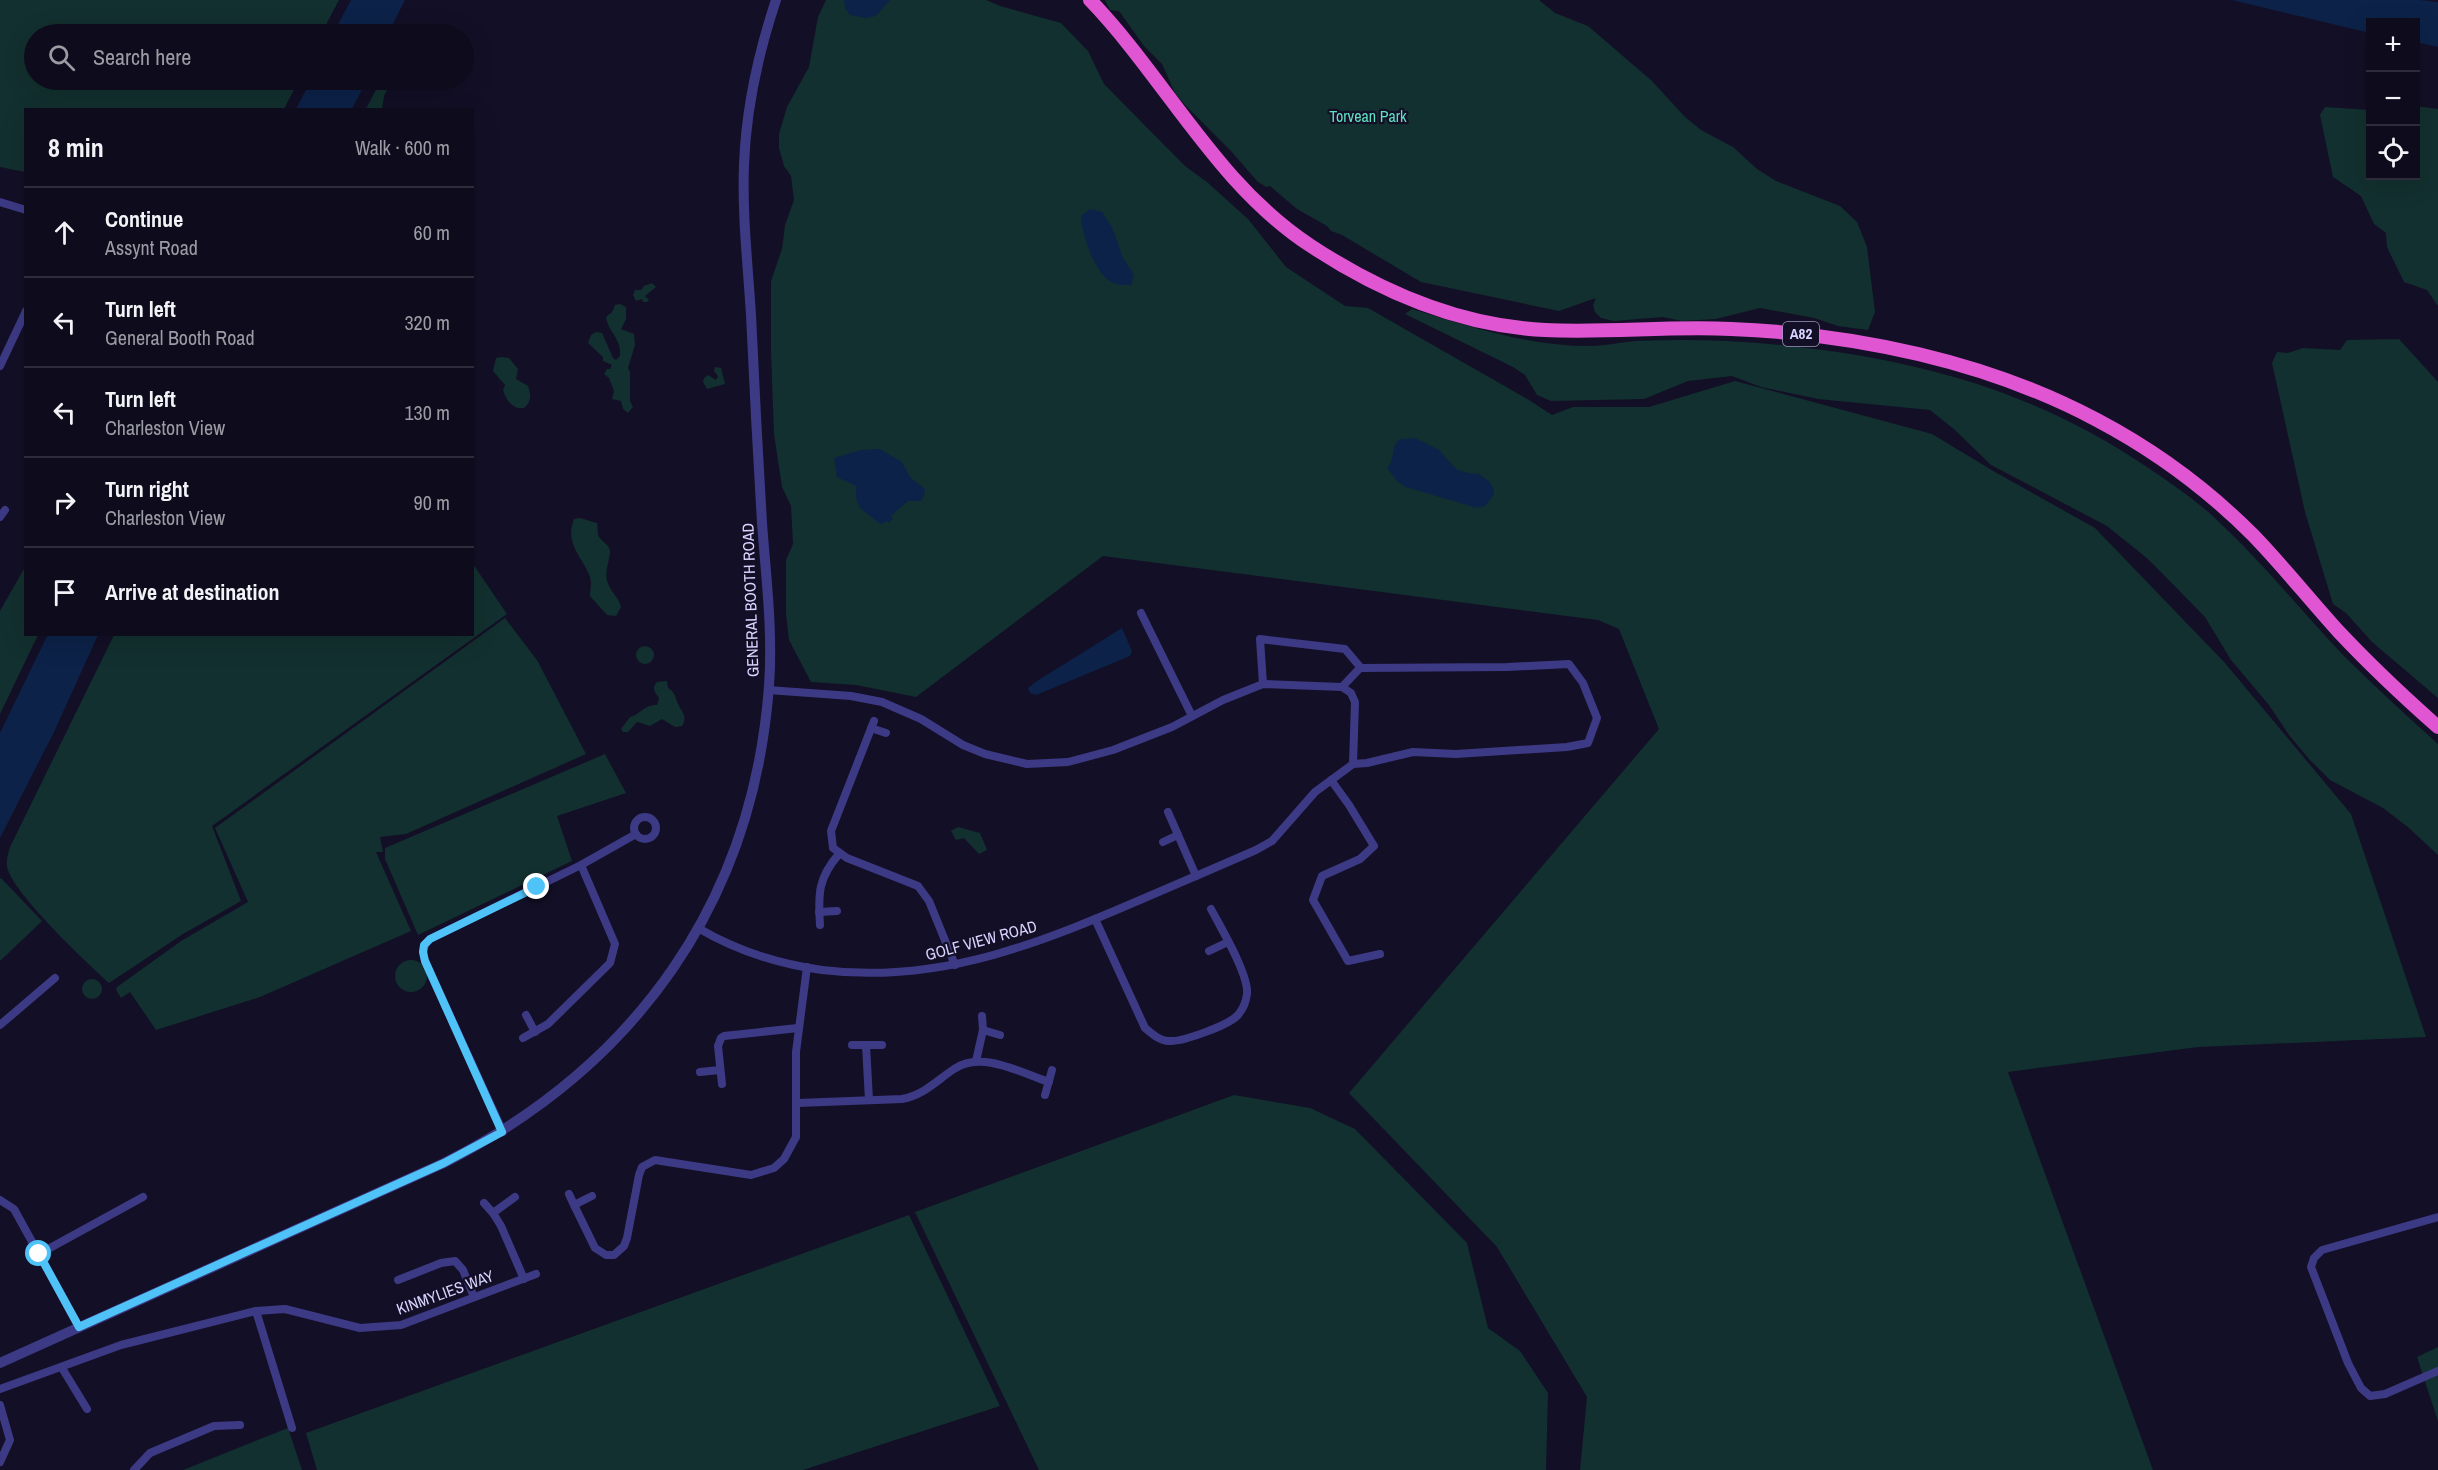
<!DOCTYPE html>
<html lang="en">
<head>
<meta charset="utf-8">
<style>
	body { margin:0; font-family:"Archivo Narrow",sans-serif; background:#171425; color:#f1f3f6 }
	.controls { position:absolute; right:18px; top:18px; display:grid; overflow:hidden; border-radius:0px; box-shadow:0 6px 24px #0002 }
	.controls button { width:54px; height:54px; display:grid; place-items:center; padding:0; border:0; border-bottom:2px solid #2e2b3b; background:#0e0b1c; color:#f1f3f6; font:30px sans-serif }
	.stop { position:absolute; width:18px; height:18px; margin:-14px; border:4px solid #4fc3f7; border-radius:50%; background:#fff }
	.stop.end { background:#4fc3f7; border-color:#fff; box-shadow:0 2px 6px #0008 }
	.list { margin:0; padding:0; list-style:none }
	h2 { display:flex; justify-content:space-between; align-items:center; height:78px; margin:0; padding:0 24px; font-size:26px }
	h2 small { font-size:20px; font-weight:400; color:#9b9ba3 }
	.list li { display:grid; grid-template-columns:39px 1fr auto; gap:18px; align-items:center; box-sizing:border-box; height:90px; padding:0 24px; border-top:2px solid #2e2b3b }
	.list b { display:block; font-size:22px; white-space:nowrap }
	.list p { margin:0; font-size:20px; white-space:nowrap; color:#9b9ba3 }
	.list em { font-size:20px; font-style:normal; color:#9b9ba3 }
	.icon { flex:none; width:33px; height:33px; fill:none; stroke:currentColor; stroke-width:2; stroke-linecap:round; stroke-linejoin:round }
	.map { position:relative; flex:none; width:2438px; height:1470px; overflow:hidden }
	.search { position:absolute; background:#0e0b1c; box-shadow:0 6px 24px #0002; left:24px; top:24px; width:450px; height:66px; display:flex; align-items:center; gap:15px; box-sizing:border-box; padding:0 21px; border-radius:33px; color:#9b9ba3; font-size:22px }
	.panel { position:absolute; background:#0e0b1c; box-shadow:0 6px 24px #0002; left:24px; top:108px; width:450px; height:528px; border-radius:0px }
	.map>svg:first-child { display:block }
	.green { fill:#12302f }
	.water { fill:#0c2248 }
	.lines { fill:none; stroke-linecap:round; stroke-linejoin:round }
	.minor { stroke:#3d3a85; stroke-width:8 }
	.tertiary { stroke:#3d3a85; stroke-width:10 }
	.trunk { stroke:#e055d1; stroke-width:14 }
	.route { stroke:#4fc3f7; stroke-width:8 }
	.labels { text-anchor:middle; stroke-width:4.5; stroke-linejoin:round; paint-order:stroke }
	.shield { fill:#130f26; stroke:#9e99be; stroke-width:1.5 }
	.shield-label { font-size:15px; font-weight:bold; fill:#d9d4ff }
	.park-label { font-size:16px; fill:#5fe0c0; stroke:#130f26 }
	.street-label { font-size:16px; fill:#d9d4ff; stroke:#130f26 }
</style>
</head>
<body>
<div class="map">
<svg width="2438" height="1470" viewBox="0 0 2438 1470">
	<rect width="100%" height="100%" fill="#130f26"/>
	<!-- green -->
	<g class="green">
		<polygon points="0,0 339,0 321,34 34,34 34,80 299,80 284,109 26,110 25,172 0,167"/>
		<polygon points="826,0 986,0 1000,6 1061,23 1088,51 1104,84 1185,166 1207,182 1248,219 1286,267 1345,306 1368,308 1529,400 1552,415 1573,407 1649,407 1735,381 1932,434 1995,472 2095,528 2225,663 2351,814 2426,1037 2198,1047 2008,1072 2153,1470 1580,1470 1587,1397 1497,1247 1349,1093 1659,729 1619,629 1598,620 1103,556 916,697 856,685 811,682 789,640 786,614 786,560 793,544 791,506 782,487 774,434 771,352 771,281 782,249 785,225 794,200 791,176 784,166 779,148 779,134 787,107 809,67 818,17"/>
		<polygon points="1105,0 1539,0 1555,13 1588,26 1652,81 1685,117 1701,130 1733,147 1757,169 1776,181 1840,206 1857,222 1867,247 1875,312 1868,330 1838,326 1814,318 1760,308 1716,319 1682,321 1663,317 1614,321 1601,318 1595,312 1593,305 1596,298 1559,311 1421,282 1342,235 1331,231 1327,226 1297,209 1270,186 1266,187 1257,181 1231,151 1185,105 1175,93 1162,64 1144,46 1119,11 1110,10"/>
		<polygon points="381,80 392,80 384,96 382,109 366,109"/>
		<polygon points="2416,106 2438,109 2438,306 2427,290 2404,282 2387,247 2386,233 2374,224 2361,196 2333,177 2320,115 2325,107 2370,110 2370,176 2416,176"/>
		<polygon points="652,283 656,287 645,296 649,300 647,302 643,302 642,299 636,301 633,295 635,290 641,290 644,286"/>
		<path d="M620 304 626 307V319L621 329 634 334 635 345 628 368 630 372V401L633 407 628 413 623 409 621 401 612 399 614 391 609 378 604 374 607 369H610L612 365 603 361V357L588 343 591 335 596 332 602 333 613 358 616 360 620 356C622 339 608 332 606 317L612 312 615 305Z"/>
		<path d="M1412 309C1470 327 1529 346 1590 346 1605 346 1621 342 1636 341 1687 339 1738 340 1789 346 1922 360 2039 393 2150 469 2175 486 2199 502 2220 523 2264 564 2302 612 2344 656 2374 686 2406 715 2438 744V855L2409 828 2383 808 2330 780 2309 759 2289 735 2269 705 2231 660 2205 617 2148 559 2107 526 1991 465 1955 430 1930 410 1818 399 1761 387 1732 376 1688 381 1644 399 1551 401 1537 395 1525 375 1513 367 1405 314Z"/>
		<polygon points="2399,339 2438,382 2438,698 2372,642 2346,613 2333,604 2305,512 2272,363 2277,352 2288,353 2303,348 2340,350 2347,340"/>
		<path d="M502 357 509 358 518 369 516 379 528 386C531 395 532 401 524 408 513 410 506 400 503 390L505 385 493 371 496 358Z"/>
		<polygon points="715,367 721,368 725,384 707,389 703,382 704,378 708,375 716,380 718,376 714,371"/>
		<path d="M580 518 597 523C598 527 597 533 599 537 602 542 611 545 610 553 609 563 603 574 609 586 613 594 619 598 621 607L616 616 607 615 590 596C590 590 592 584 590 577 583 557 564 544 574 519Z"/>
		<path d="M473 564 507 614 212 826 241 901 183 934 109 983C87 963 16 896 8 870 5 862 8 855 10 847L114 635 472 634Z"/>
		<polygon points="25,567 26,634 38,635 0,714 0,611"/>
		<polygon points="505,618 537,660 586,754 406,834 380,837 383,852 376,852 411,931 260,997 156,1030 130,992 121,998 116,990 117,987 181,941 248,902 215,828"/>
		<circle cx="645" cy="655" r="9"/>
		<path d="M667 681 668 688C676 693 675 697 678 704 682 713 688 716 682 726L675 727 662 719 650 726 637 722 628 732H623L621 729 630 717C640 715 643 705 657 705L659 698C654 691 652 688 657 682Z"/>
		<polygon points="605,754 626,793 557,816 572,861 418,935 385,859 385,848"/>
		<polygon points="958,827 980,833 987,850 979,854 964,838 956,840 951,831"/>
		<polygon points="1,878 42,921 0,961 0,879"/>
		<circle cx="411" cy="976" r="16"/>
		<circle cx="92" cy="989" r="10"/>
		<polygon points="1234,1095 1310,1108 1355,1129 1467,1243 1488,1328 1520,1351 1548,1393 1546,1470 1039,1470 915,1212"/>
		<polygon points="909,1215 1000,1406 803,1470 317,1470 306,1433"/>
		<polygon points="2438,1347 2438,1421 2417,1357"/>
		<polygon points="288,1428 302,1470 183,1470"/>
	</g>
	<!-- water -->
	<g class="water">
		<polygon points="351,0 405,0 388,34 333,34"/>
		<polygon points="844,0 890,0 876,16 865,18 850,15 845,8"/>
		<polygon points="2232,0 2420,0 2438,2 2438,47 2416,42 2416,22 2370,22 2370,33"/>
		<polygon points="311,80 367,80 352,109 296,109"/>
		<path d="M1090 209 1102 212 1112 227 1123 258 1134 275 1131 285C1123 285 1115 285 1108 280 1094 269 1081 233 1081 216Z"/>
		<path d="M1415 438 1439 450 1456 469 1467 473 1479 474 1490 482 1494 489 1493 496 1485 506 1477 508 1406 487 1398 482 1387 468C1395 462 1391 445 1399 440 1403 438 1411 439 1415 438Z"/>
		<polygon points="880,449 902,462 910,477 925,489 924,496 921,501 908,501 891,516 893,519 889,523 888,521 880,524 860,508 856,498 856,486 837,477 834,458 861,450"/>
		<polygon points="1122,628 1132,651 1130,656 1036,695 1030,693 1028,688 1037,681"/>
		<polygon points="48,634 98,635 54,732 0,838 0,733"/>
	</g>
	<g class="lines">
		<!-- minor -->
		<g class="minor">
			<polyline points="0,202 26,210"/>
			<polyline points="0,366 26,311"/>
			<polyline points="0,517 5,510"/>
			<polyline points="1141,613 1192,716"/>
			<polyline points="1263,684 1260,639 1345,649 1361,668"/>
			<polyline points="1342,687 1360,668 1507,667 1569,664 1583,683 1597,718 1588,743 1567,747 1456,754 1413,752 1367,763 1353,764"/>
			<polyline points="768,690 851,696 882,702 921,719 963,745 985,754 1027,764 1068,762 1113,750 1172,727 1223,700 1263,684 1342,687 1351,693 1355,702 1353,764 1315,792 1272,841 1256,850 1196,876"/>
			<polyline points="874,721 831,831 833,848 847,858 918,886 929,901 955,965"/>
			<polyline points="871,728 886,733"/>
			<polyline points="1331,780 1349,805 1374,846 1360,859 1322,876 1313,900 1348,961 1380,954"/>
			<circle cx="645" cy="828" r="11"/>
			<polyline points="1163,842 1178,835"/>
			<polyline points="819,912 837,911"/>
			<path d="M1095 919 1145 1028C1152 1034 1160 1041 1169 1041 1183 1042 1229 1025 1238 1015 1243 1009 1246 1002 1247 994 1249 975 1221 928 1211 909"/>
			<path d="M820 925C818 894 818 878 839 854"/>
			<path d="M698 928C737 951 778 964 822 970 959 987 1075 927 1196 876L1168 812"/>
			<polyline points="1209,951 1228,942"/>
			<polyline points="526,1015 535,1032"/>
			<polyline points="982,1016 983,1030"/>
			<polyline points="0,1025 55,978"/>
			<polyline points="523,1038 548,1024 610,963 615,944 581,865"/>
			<polyline points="852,1045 882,1045"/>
			<polyline points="866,1045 869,1100"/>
			<polyline points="976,1061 983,1030 1000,1035"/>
			<polyline points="700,1072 720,1070"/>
			<polyline points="722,1084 718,1046 721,1038 724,1036 798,1028"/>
			<polyline points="1045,1095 1052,1070"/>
			<path d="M798 1103 902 1099C924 1095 936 1081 954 1069 981 1050 1021 1073 1049 1082"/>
			<path d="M503 1132 425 961C422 951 423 946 430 939L581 865 636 834"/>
			<polyline points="569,1194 574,1205"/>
			<polyline points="592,1196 574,1205 595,1248 606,1255 614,1255 624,1246 627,1238 639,1175 642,1167 655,1160 751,1175 774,1168 784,1159 796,1137 796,1052 807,967"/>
			<polyline points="515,1197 493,1213 501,1226 524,1279"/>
			<polyline points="0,1200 14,1209 79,1327"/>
			<polyline points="484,1203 493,1213"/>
			<polyline points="2438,1217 2322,1250 2314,1258 2311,1267 2348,1363 2361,1388 2370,1396 2385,1394 2438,1371"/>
			<polyline points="39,1254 143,1197"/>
			<polyline points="398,1280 441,1263 455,1261 463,1270 474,1297"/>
			<polyline points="256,1311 292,1428"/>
			<polyline points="62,1368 87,1409"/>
			<polyline points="0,1389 121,1345 256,1311 285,1309 360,1328 401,1325 536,1274"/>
			<polyline points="0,1405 10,1440 0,1462"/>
			<polyline points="134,1470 150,1453 214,1426 240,1425"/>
		</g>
		<!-- tertiary -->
		<path class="tertiary" d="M0 1363 444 1163C636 1066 753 902 769 686 773 632 766 577 762 523 758 454 754 384 751 315 748 266 742 215 744 165 746 108 758 54 776 0"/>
		<!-- trunk -->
		<path class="trunk" d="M1090 0C1166 79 1217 185 1311 246 1381 292 1460 326 1545 330 1607 333 1669 326 1731 329 1856 334 1986 361 2097 420 2154 450 2207 489 2253 535 2283 566 2310 600 2339 632 2370 665 2404 697 2438 727"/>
	</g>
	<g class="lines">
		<!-- route -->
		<polyline class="route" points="39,1254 79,1327 444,1163 502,1132 425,961 423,952 424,945 430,939 537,887"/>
	</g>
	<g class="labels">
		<!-- shield labels -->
		<rect class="shield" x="1783" y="322" width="36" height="24" rx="4.5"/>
		<g class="shield-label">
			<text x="1801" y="339">A82</text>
		</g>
		<!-- park labels -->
		<g class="park-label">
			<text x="1368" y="122">Torvean Park</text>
		</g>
		<!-- street labels -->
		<g class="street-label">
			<text transform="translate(750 600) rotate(-92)" y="6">GENERAL BOOTH ROAD</text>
			<text transform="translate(981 940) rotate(-15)" y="6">GOLF VIEW ROAD</text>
			<text transform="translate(445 1292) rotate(-20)" y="6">KINMYLIES WAY</text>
		</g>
	</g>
</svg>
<div class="controls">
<button>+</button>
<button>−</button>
<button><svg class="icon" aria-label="locate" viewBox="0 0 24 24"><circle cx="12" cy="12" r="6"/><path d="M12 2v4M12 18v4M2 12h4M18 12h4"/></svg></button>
</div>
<div class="stop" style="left:39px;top:1254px"></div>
<div class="stop end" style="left:537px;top:887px"></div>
<div class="search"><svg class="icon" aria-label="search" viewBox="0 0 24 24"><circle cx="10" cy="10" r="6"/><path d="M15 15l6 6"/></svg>Search here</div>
<section class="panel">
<h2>8 min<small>Walk · 600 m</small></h2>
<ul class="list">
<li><svg class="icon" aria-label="ahead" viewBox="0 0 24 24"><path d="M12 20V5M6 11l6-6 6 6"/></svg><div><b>Continue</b><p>Assynt Road</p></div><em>60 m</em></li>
<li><svg class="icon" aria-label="left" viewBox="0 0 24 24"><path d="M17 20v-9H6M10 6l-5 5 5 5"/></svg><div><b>Turn left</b><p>General Booth Road</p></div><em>320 m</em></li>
<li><svg class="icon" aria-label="left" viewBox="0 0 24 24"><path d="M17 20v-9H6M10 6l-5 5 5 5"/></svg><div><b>Turn left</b><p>Charleston View</p></div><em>130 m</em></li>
<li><svg class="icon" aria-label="right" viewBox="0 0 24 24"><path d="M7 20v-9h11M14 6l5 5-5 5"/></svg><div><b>Turn right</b><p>Charleston View</p></div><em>90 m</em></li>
<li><svg class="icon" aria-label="arrive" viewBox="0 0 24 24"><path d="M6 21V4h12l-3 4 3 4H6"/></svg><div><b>Arrive at destination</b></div></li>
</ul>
</section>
</div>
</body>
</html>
